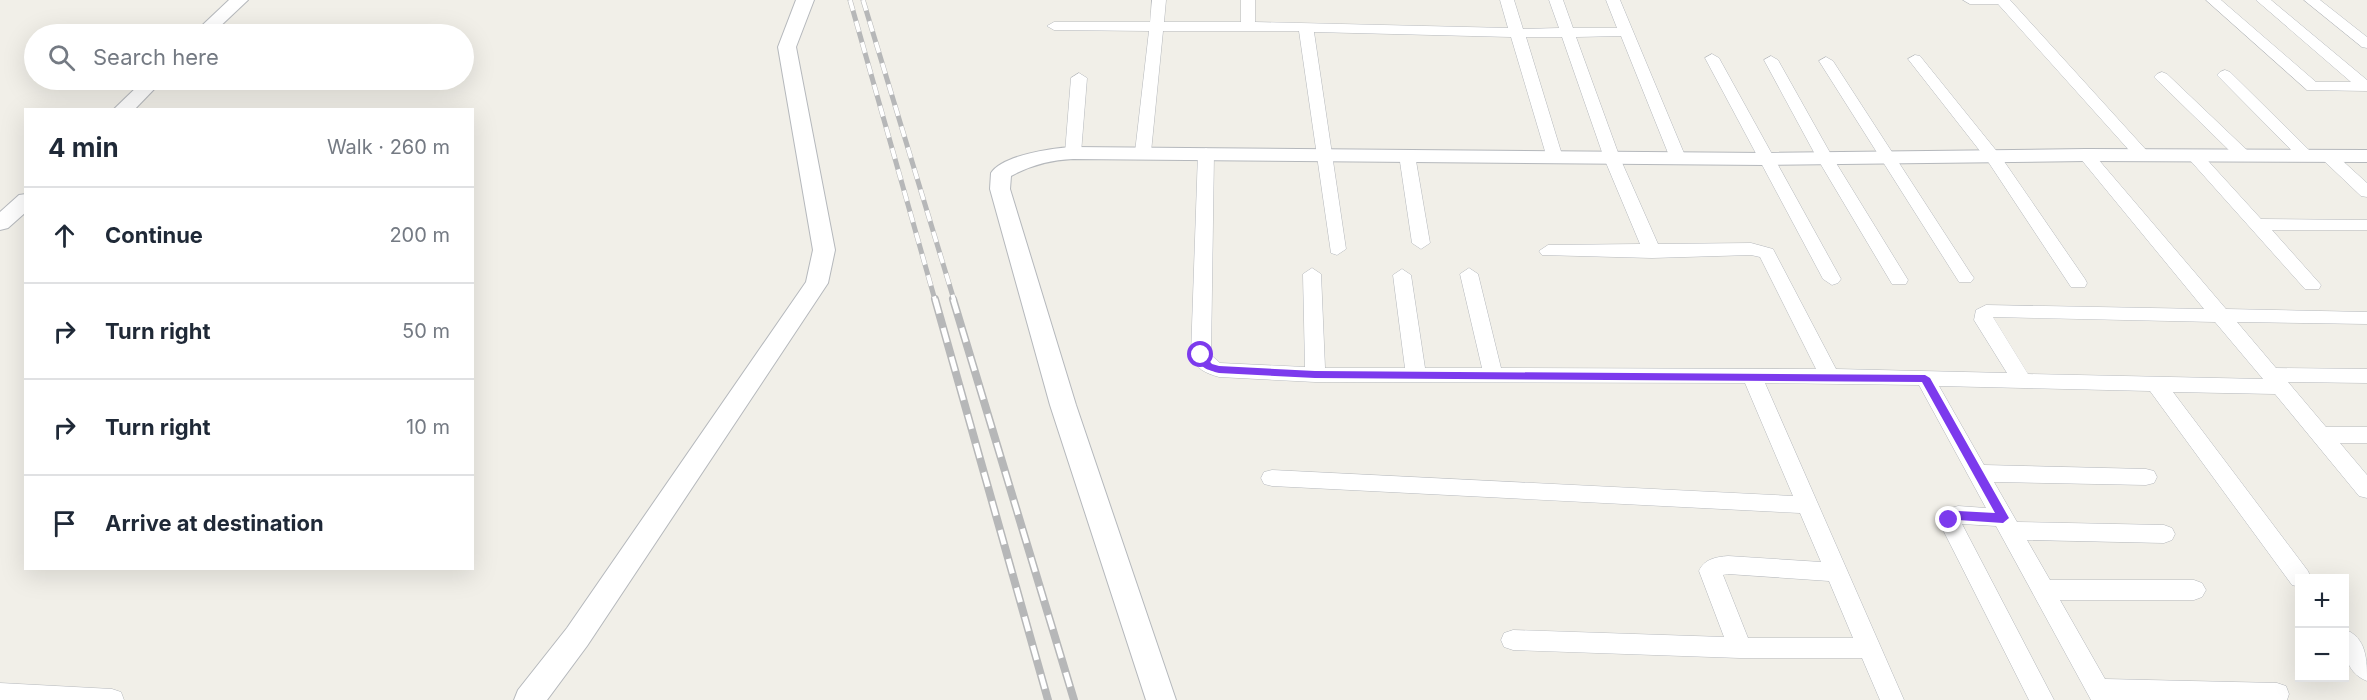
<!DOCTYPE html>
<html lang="en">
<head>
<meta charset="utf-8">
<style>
	body { margin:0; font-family:Inter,sans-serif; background:#f6f6f7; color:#1f2937 }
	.controls { position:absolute; right:18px; bottom:18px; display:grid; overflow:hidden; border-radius:0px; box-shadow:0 6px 24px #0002 }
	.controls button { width:54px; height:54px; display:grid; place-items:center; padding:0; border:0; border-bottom:2px solid #e0e1e3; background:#fff; color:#1f2937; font:30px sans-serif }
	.stop { position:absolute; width:18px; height:18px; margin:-14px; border:4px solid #7c3aed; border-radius:50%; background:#fff }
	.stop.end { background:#7c3aed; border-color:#fff; box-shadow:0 2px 6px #0008 }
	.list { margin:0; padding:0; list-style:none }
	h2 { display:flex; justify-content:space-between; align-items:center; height:78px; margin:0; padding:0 24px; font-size:26px }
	h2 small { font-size:20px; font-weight:400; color:#747a83 }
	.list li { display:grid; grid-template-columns:39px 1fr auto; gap:18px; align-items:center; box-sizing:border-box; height:96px; padding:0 24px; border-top:2px solid #e0e1e3 }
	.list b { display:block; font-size:22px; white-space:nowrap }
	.list em { font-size:20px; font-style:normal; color:#747a83 }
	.icon { flex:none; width:33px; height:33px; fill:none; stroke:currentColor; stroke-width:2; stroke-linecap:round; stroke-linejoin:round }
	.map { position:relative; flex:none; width:2367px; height:700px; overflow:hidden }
	.search { position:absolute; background:#fff; box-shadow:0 6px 24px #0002; left:24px; top:24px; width:450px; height:66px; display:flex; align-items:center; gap:15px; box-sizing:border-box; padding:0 21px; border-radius:33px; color:#747a83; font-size:22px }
	.panel { position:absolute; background:#fff; box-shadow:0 6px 24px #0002; left:24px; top:108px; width:450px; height:462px; border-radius:0px }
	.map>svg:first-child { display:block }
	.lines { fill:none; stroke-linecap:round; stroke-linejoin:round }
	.minor-casing { stroke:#b5b8bc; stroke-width:1 }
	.tertiary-casing { stroke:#b5b8bc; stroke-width:2 }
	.minor { fill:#fff; fill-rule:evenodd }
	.tertiary { fill:#fff; fill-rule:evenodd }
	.rail-far1-casing { stroke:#b6b7b8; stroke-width:5 }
	.rail-casing { stroke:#b6b7b8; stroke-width:8 }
	.rail-far1 { stroke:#fff; stroke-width:4; stroke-dasharray:11; stroke-linecap:butt }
	.rail { stroke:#fff; stroke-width:5; stroke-dasharray:15; stroke-linecap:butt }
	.route { fill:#7c3aed }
</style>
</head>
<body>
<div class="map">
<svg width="2367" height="700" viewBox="0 0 2367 700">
	<rect width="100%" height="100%" fill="#f1efe8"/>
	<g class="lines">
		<defs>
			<g id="minor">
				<path d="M1152 0H1166L1164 22H1241V0H1255V22L1508 28 1500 0H1514L1523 29 1559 28 1549 0H1563L1573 28H1617L1606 0H1620L1686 158 1684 161 1678 163 1670 158 1621 36 1576 37 1620 158 1658 244 1751 243 1773 249 1836 369 2007 373 1974 320 1976 310 1986 305 2204 309 2080 158 2078 155 2080 152H2092L2226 309 2367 312V324L2237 322 2276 368 2367 369V383L2288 382 2326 427H2367V443H2340L2367 475V498L2359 496 2275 394 2173 392 2308 571 2311 578H2300V587L2292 585 2150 391 1939 386 1984 465 2146 469 2154 471 2157 477 2154 483 2146 485 1994 482 2017 522 2164 525 2172 528 2175 534 2172 540 2164 543 2027 540 2050 580H2194L2202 583 2206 590 2202 597 2194 600H2060L2105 679 2277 683 2286 686 2289 694 2287 700H2091L1996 526 1962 524 2054 700H2029L1938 520 1944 510 1958 506 1986 508 1919 385 1765 383 1904 700H1880L1862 658H1740L1513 650 1504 647 1501 640 1504 633 1513 630 1724 637 1699 571C1704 559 1716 557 1728 556L1821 562 1800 513 1272 486 1264 484 1261 478 1264 472 1272 470 1793 496 1745 383 1315 382 1219 377C1205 373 1196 369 1191 355L1198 153 1206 148 1214 153 1211 355 1220 363 1305 367 1303 274 1312 268 1321 274 1325 368H1405L1393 275 1402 269 1411 275 1425 368H1482L1460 274 1469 268 1478 274 1501 368 1816 369 1760 257 1751 255 1652 258 1542 255 1539 251 1548 245 1640 244 1604 158 1562 37H1526L1563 158 1555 163 1547 158 1511 37 1314 32 1346 249 1337 255 1331 253 1299 31H1163L1151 152 1143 157 1135 152 1149 31 1054 30 1047 26 1054 22H1150ZM1993 317 2215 322 2263 379 2028 374ZM1728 574 1829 581 1853 638H1748L1723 575Z"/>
				<polygon points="1963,0 2010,0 2148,152 2150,155 2148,158 2136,158 1998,4 1970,4"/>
				<polygon points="2206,0 2221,0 2316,82 2351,82 2256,0 2271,0 2367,80 2367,91 2307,90"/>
				<polygon points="2304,0 2320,0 2367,37 2367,48 2362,47"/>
				<polygon points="1712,54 1719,58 1841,279 1838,283 1832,285 1823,279 1705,58"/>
				<polygon points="1915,55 1920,56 1999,154 2085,279 2087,283 2085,287 2071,287 1987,160 1908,59"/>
				<polygon points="1771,56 1778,60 1833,158 1908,280 1906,284 1892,284 1817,158 1764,60"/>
				<polygon points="1826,57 1833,61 1971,274 1974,278 1971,282 1959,282 1819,61"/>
				<polygon points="2225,70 2230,72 2311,152 2313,155 2311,158 2299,158 2220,78 2217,75 2220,72"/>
				<polygon points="2162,72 2167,74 2250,153 2252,156 2250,159 2238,159 2157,80 2154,77 2157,74"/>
				<polygon points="1079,73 1087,78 1081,153 1073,158 1065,153 1071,78"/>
				<polygon points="1407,150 1415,155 1430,243 1421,249 1412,243 1399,155"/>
				<polygon points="2194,150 2200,152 2261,219 2367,220 2367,230 2272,230 2321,285 2319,289 2305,289 2188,158 2186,155 2188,152"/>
				<polygon points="2328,151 2334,153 2367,183 2367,197 2361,196 2322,159 2320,156 2322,153"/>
				<path d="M2344 629C2367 637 2367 660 2367 681 2344 672 2344 650 2344 629Z"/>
				<polygon points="0,683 112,689 121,692 124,700 0,700"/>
			</g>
			<g id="tertiary">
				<polygon points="229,0 248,0 212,34 193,34"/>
				<polygon points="796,0 814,0 796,47 835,250 828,283 587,646 547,700 514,700 518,690 567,628 806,282 813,250 778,47"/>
				<polygon points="144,80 163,80 134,110 113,110"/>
				<path d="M1073 147 1765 153 2086 149 2367 150V162L2086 161 1765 165 1073 159C1051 160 1031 165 1011 176L1010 189 1076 405 1176 700H1146L1050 405 990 189 991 173C1003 155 1052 148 1073 147Z"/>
				<polygon points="26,194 26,212 8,228 0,230 0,212 19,195"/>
			</g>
		</defs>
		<!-- minor casing -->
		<use href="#minor" class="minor-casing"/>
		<!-- tertiary casing -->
		<use href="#tertiary" class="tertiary-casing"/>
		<!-- minor -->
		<use href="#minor" class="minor"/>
		<!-- tertiary -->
		<use href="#tertiary" class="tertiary"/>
		<defs>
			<g id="rail-far1">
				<polyline points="850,0 935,300"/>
				<polyline points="863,0 954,300"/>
			</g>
			<g id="rail">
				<polyline points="935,299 1048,700"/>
				<polyline points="953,299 1074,700"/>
			</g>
		</defs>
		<!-- rail-far1 casing -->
		<use href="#rail-far1" class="rail-far1-casing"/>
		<!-- rail casing -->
		<use href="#rail" class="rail-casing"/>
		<!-- rail-far1 -->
		<use href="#rail-far1" class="rail-far1"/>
		<!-- rail -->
		<use href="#rail" class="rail"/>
	</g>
	<!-- route -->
	<path class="route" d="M1201 352 1212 364 1219 366 1315 371 1925 375 1930 378 2009 518 2003 523 1958 520 1949 524 1945 523V517L1948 513 1958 511 1995 513 1922 382 1315 378 1219 373C1208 370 1199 368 1196 355Z"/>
</svg>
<div class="controls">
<button>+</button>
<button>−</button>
</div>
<div class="stop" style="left:1201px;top:355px"></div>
<div class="stop end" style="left:1949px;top:520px"></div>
<div class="search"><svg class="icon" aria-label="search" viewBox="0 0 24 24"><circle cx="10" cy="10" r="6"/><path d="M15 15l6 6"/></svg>Search here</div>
<section class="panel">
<h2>4 min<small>Walk · 260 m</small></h2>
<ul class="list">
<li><svg class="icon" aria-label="ahead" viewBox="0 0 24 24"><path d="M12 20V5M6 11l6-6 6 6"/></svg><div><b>Continue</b></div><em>200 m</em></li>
<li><svg class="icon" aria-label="right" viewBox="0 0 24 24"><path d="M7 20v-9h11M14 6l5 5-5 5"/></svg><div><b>Turn right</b></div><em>50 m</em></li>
<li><svg class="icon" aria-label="right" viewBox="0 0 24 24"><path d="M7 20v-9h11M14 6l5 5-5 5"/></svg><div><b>Turn right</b></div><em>10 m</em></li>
<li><svg class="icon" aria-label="arrive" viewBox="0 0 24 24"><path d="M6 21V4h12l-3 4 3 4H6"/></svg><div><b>Arrive at destination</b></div></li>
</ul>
</section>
</div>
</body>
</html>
